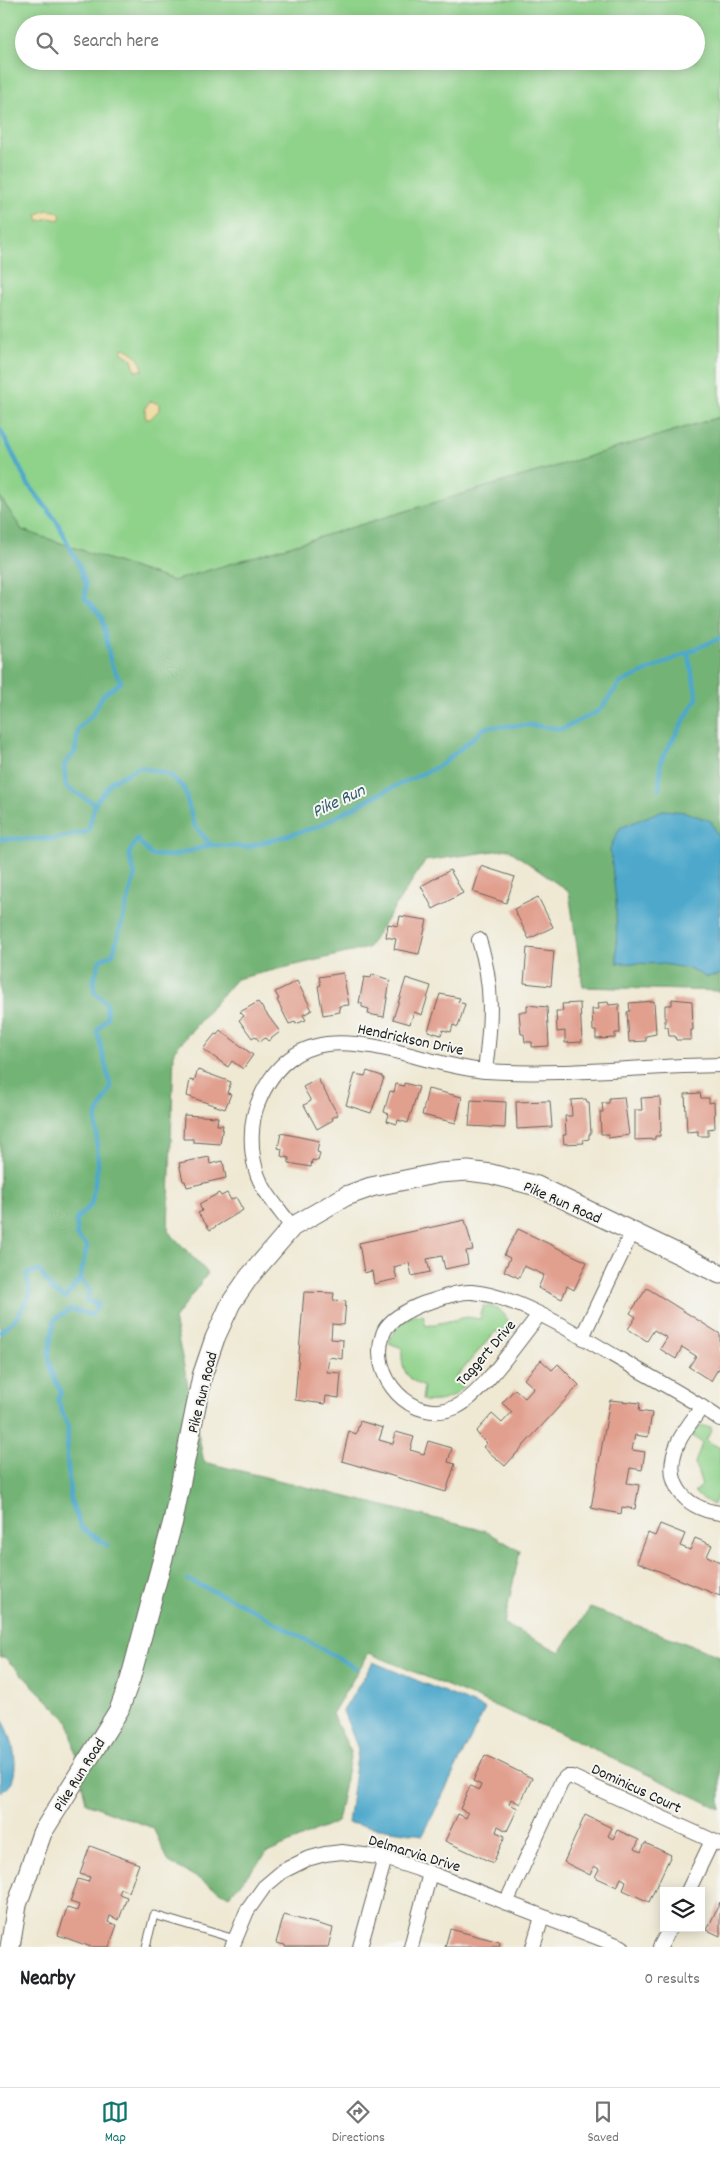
<!DOCTYPE html>
<html lang="en">
<head>
<meta charset="utf-8">
<style>
	body { margin:0; font-family:Dekko,sans-serif; background:#f6f6f6; color:#202124 }
	.controls { position:absolute; right:15px; bottom:15px; display:grid; overflow:hidden; border-radius:0px; box-shadow:0 2px 12px #0003 }
	.controls button { width:45px; height:45px; display:grid; place-items:center; padding:0; border:0; border-bottom:1px solid #e0e0e0; background:#fff; color:#202124; font:25px sans-serif }
	.list { margin:0; padding:0; list-style:none }
	h2 { display:flex; justify-content:space-between; align-items:center; height:65px; margin:0; padding:0 20px; font-size:21px }
	h2 small { font-size:16px; font-weight:400; color:#757577 }
	.icon { flex:none; width:28px; height:28px; fill:none; stroke:currentColor; stroke-width:2; stroke-linecap:round; stroke-linejoin:round }
	.map { position:relative; flex:none; width:720px; height:1947px; overflow:hidden }
	.search { position:absolute; background:#fff; box-shadow:0 2px 12px #0003; left:15px; right:15px; top:15px; height:55px; display:flex; align-items:center; gap:12px; box-sizing:border-box; padding:0 18px; border-radius:28px; color:#757577; font-size:19px }
	.sheet { height:140px; background:#fff }
	nav { display:flex; justify-content:space-around; align-items:center; box-sizing:border-box; height:70px; border-top:1px solid #e0e0e0; background:#fff; font-size:14px; color:#757577 }
	nav a { display:grid; justify-items:center; gap:2px }
	nav .on { color:#0f766e }
	.map>svg:first-child { display:block }
	.green { fill:#8fd28a; stroke:#567753; fill-rule:evenodd }
	.forest { fill:#73b476; stroke:#486849 }
	.sand { fill:#eeda9e; stroke:#857b5d }
	.water { fill:#4da8cb; stroke:#346274 }
	.lines { fill:none; stroke-linecap:round; stroke-linejoin:round }
	.stream { stroke:#4da8cb; stroke-width:4.5 }
	.building { fill:#e19f8e }
	.lane-casing { stroke:#66645c; stroke-width:9 }
	.street-casing { stroke:#66645c; stroke-width:16 }
	.secondary-casing { stroke:#66645c; stroke-width:21 }
	.lane { stroke:#fff; stroke-width:7 }
	.street { stroke:#fff; stroke-width:14 }
	.secondary { stroke:#fff; stroke-width:19 }
	.labels { text-anchor:middle; stroke-width:4; stroke-linejoin:round; paint-order:stroke }
	.street-label { font-size:16px; fill:#1c1c1c; stroke:#f6f6f2 }
	.water-label { font-size:18px; font-style:italic; fill:#325b6b; stroke:#f6f6f2 }
</style>
</head>
<body>
<div class="map">
<svg width="720" height="1947" viewBox="0 0 720 1947">
	<rect width="100%" height="100%" fill="#f6f6f2"/>
	<filter id="ink" filterUnits="userSpaceOnUse"><feTurbulence type="fractalNoise" baseFrequency=".02" numOctaves="2"/><feDisplacementMap in="SourceGraphic" scale="10" xChannelSelector="R" yChannelSelector="G"/><feConvolveMatrix kernelMatrix="1 2 1 2 8 2 1 2 1" color-interpolation-filters="sRGB"/></filter>
	<filter id="wash" filterUnits="userSpaceOnUse"><feTurbulence type="fractalNoise" baseFrequency=".0096" numOctaves="4" result="noise"/><feDisplacementMap in="SourceGraphic" scale="20" xChannelSelector="R" yChannelSelector="G"/><feGaussianBlur stdDeviation="1.12" result="paint"/><feColorMatrix in="noise" values="0 0 0 0 0 0 0 0 0 0 0 0 0 0 0 0 0 1.4 0 .05"/><feComposite in="paint" operator="in"/></filter>
	<g filter="url(#wash)">
		<rect width="100%" height="100%" fill="#efe9d4"/>
		<!-- green -->
		<g class="green">
			<path d="M0 0H720V417L173 581 22 530 0 497ZM24 24H696V61H24Z"/>
			<path d="M483 1306C501 1305 513 1319 509 1337L504 1338 496 1331 456 1377 464 1386C455 1399 438 1403 424 1401L422 1399 424 1387C405 1378 401 1369 402 1348L389 1343C392 1330 409 1311 423 1315L426 1326 467 1317 480 1319Z"/>
			<polygon points="702,1426 711,1427 712,1430 706,1440 720,1448 720,1492 713,1505 694,1493 702,1485 695,1463 702,1443 694,1437 692,1432"/>
		</g>
		<!-- forest -->
		<polygon class="forest" points="720,417 720,991 583,987 569,892 508,849 425,861 368,948 236,979 174,1051 168,1231 208,1273 174,1319 204,1462 486,1531 520,1551 504,1624 560,1652 590,1608 720,1656 720,1809 562,1734 369,1653 332,1714 351,1752 337,1822 267,1853 229,1896 169,1862 153,1828 86,1803 69,1722 4,1657 0,1657 0,497 22,530 173,581"/>
		<!-- sand -->
		<g class="sand">
			<polygon points="47,210 56,211 61,215 59,220 49,218 39,221 37,214"/>
			<path d="M123 348C132 349 143 362 143 370L135 371 132 359 122 353Z"/>
			<path d="M151 401 159 404V410L150 419H146C144 411 145 405 151 401Z"/>
		</g>
		<!-- water -->
		<g class="water">
			<polygon points="663,810 685,812 711,821 720,840 720,975 705,977 691,969 663,964 617,963 616,901 610,848 620,828"/>
			<polygon points="373,1662 485,1709 423,1835 348,1823 358,1749 343,1711"/>
			<path d="M0 1717C13 1731 26 1785 0 1792Z"/>
		</g>
		<g class="lines">
			<!-- stream -->
			<g class="stream">
				<polyline points="0,429 28,484 56,520 78,563 86,584 85,598 102,617 111,664 121,682 103,695 93,714 78,729 75,752 64,765 66,787 95,804"/>
				<polyline points="659,789 661,760 697,698 688,653"/>
				<polyline points="0,839 55,839 88,831 95,804 112,781 140,767 168,774 184,788 194,825 211,845 247,847 317,827 379,794 441,765 486,727 528,725 562,729 599,711 620,683 720,638"/>
				<path d="M80 1279 90 1290 86 1301 99 1304 91 1315 71 1309 55 1319C48 1349 44 1363 61 1391L58 1401 68 1427 67 1458 71 1501 81 1528 107 1545"/>
				<polyline points="0,1332 17,1317 30,1295 27,1273 40,1271 52,1290 65,1298 80,1279 87,1246 77,1236 77,1218 91,1205 98,1165 96,1117 111,1087 97,1031 107,1018 106,1002 94,992 94,980 100,960 113,954 135,875 129,854 137,839 151,855 172,856 211,845"/>
				<polyline points="188,1580 240,1603 356,1668"/>
			</g>
		</g>
		<g id="blocks">
			<!-- building -->
			<g class="building">
				<polygon points="481,866 515,877 506,903 473,892"/>
				<polygon points="450,870 463,893 433,909 421,886"/>
				<polygon points="538,897 553,927 529,939 514,909"/>
				<polygon points="400,916 427,920 419,954 394,949 396,939 386,937 388,924 398,926"/>
				<polygon points="527,948 554,951 551,986 524,983"/>
				<polygon points="343,973 349,1005 339,1006 340,1012 323,1015 318,986 321,985 319,977"/>
				<polygon points="372,974 390,980 384,1017 368,1014 369,1009 362,1007 362,1003 359,1003 364,977 371,978"/>
				<polygon points="406,978 431,986 422,1015 414,1012 410,1024 393,1019"/>
				<polygon points="297,981 312,1010 303,1015 306,1020 296,1024 295,1022 289,1024 277,1000 279,999 275,992"/>
				<polygon points="440,994 460,998 458,1002 465,1004 458,1027 453,1025 451,1032 443,1030 441,1035 428,1031"/>
				<polygon points="672,999 692,1001 693,1030 691,1030 691,1040 676,1040 675,1036 669,1036 668,1027 665,1027 665,1005 672,1005"/>
				<polygon points="654,1001 656,1034 646,1036 646,1041 629,1042 627,1012 630,1011 629,1003"/>
				<polygon points="258,1002 280,1032 268,1041 265,1038 260,1042 255,1036 252,1038 239,1020 244,1016 240,1012"/>
				<polygon points="608,1002 609,1005 619,1004 620,1033 615,1033 615,1038 596,1039 596,1031 593,1031 592,1009 599,1009 598,1003"/>
				<polygon points="580,1003 582,1042 565,1043 565,1031 557,1032 556,1011 563,1011 562,1004"/>
				<polygon points="527,1005 547,1007 549,1046 532,1047 532,1042 525,1042 524,1034 521,1034 519,1012 527,1012"/>
				<polygon points="220,1030 253,1055 243,1069 232,1061 228,1067 203,1049 215,1034 217,1035"/>
				<polygon points="198,1070 231,1082 227,1093 231,1094 225,1109 187,1096 190,1080 194,1081"/>
				<polygon points="367,1071 382,1076 382,1078 384,1078 371,1113 346,1105 355,1074 365,1076"/>
				<polygon points="318,1079 338,1115 332,1118 333,1120 317,1129 304,1105 311,1101 303,1087"/>
				<polygon points="404,1083 419,1087 408,1123 398,1120 397,1124 387,1121 389,1114 384,1112 390,1091 394,1092 396,1084 404,1086"/>
				<polygon points="428,1089 462,1097 456,1123 422,1115"/>
				<polygon points="700,1093 701,1098 709,1098 709,1103 714,1102 715,1128 708,1129 708,1136 698,1136 698,1131 687,1132 685,1094"/>
				<polygon points="624,1097 629,1135 608,1138 608,1134 601,1134 600,1112 603,1112 602,1103 609,1103 609,1098"/>
				<polygon points="660,1097 661,1131 660,1131 660,1136 655,1136 655,1139 635,1140 635,1110 642,1110 641,1098"/>
				<polygon points="586,1099 587,1102 589,1102 591,1134 589,1134 589,1139 583,1140 584,1143 564,1144 563,1135 566,1135 565,1116 572,1116 571,1100"/>
				<polygon points="471,1100 506,1102 505,1128 469,1126"/>
				<polygon points="550,1101 552,1127 517,1129 516,1102"/>
				<polygon points="184,1115 218,1117 217,1125 223,1125 220,1144 193,1142 193,1139 183,1139"/>
				<polygon points="281,1133 319,1141 317,1152 320,1153 318,1161 312,1160 311,1167 289,1163 289,1158 281,1156 282,1149 278,1148"/>
				<polygon points="209,1157 210,1164 223,1161 226,1178 187,1187 185,1181 183,1181 179,1163"/>
				<polygon points="219,1193 221,1196 227,1193 231,1200 236,1197 243,1210 210,1230 198,1213 202,1211 199,1204"/>
				<polygon points="465,1220 473,1250 466,1251 468,1264 445,1269 442,1256 427,1259 430,1272 412,1276 409,1263 394,1267 397,1279 374,1284 372,1271 364,1273 359,1243"/>
				<polygon points="518,1229 587,1262 574,1290 567,1286 562,1299 538,1288 544,1275 524,1266 519,1278 504,1271 510,1258 504,1255"/>
				<polygon points="647,1288 720,1334 720,1370 718,1369 711,1381 689,1367 696,1356 682,1347 676,1359 660,1349 667,1338 654,1330 647,1341 628,1329 636,1317 630,1313"/>
				<polygon points="304,1292 334,1293 333,1300 346,1301 344,1325 332,1324 331,1339 343,1340 342,1359 329,1357 327,1372 341,1373 339,1398 326,1396 325,1404 295,1400"/>
				<polygon points="541,1360 552,1370 558,1364 579,1385 505,1466 483,1447 487,1443 476,1432 492,1414 502,1423 512,1412 502,1403 515,1389 525,1398 534,1388 524,1379"/>
				<polygon points="610,1400 640,1403 639,1411 652,1413 648,1437 635,1435 632,1450 645,1452 642,1470 630,1468 627,1483 639,1485 635,1509 622,1507 621,1514 591,1508"/>
				<polygon points="360,1421 383,1428 379,1440 393,1444 396,1432 414,1437 410,1450 424,1454 428,1441 452,1448 448,1462 455,1464 446,1492 342,1461 349,1431 356,1434"/>
				<polygon points="660,1524 685,1534 680,1546 690,1550 695,1538 712,1545 707,1556 720,1562 720,1596 637,1562 648,1533 655,1536"/>
				<polygon points="485,1755 532,1778 520,1804 511,1799 509,1804 518,1808 507,1831 498,1826 496,1832 505,1836 493,1863 445,1841 458,1814 466,1818 468,1813 460,1809 470,1786 479,1790 481,1785 473,1781"/>
				<polygon points="585,1815 612,1828 608,1836 613,1839 617,1830 639,1840 635,1849 641,1852 645,1843 671,1855 649,1902 623,1890 626,1881 621,1878 617,1887 595,1877 599,1869 594,1866 590,1875 564,1862"/>
				<polygon points="90,1846 139,1864 129,1892 121,1889 119,1894 127,1897 119,1920 110,1916 108,1922 117,1925 109,1947 91,1947 58,1935 67,1908 77,1911 79,1905 70,1902 78,1879 88,1882 90,1877 80,1874"/>
				<polygon points="720,1902 720,1936 707,1930"/>
				<polygon points="284,1915 333,1928 328,1947 285,1947 285,1945 276,1943"/>
				<polygon points="450,1929 500,1942 499,1947 445,1947"/>
			</g>
		</g>
	</g>
	<g filter="url(#ink)">
		<use href="#blocks" fill-opacity="0" stroke="#66645c" stroke-width="1"/>
		<g class="lines">
			<defs>
				<polyline id="lane" points="146,1947 154,1915 235,1939"/>
				<g id="street">
					<path d="M479 940C494 986 491 1023 485 1071"/>
					<path d="M292 1227C280 1210 261 1190 256 1170 250 1150 250 1122 258 1103 302 995 406 1065 486 1071 563 1076 642 1066 720 1065"/>
					<path d="M539 1315C520 1338 481 1396 456 1407 412 1426 368 1376 383 1334 388 1318 417 1305 432 1301 445 1297 458 1291 472 1292 517 1295 583 1338 623 1361 655 1380 689 1397 720 1419"/>
					<polyline points="582,1337 632,1232"/>
					<path d="M702 1407C694 1418 684 1430 678 1443 662 1480 682 1508 720 1513"/>
					<polyline points="688,1891 712,1841"/>
					<polyline points="506,1903 561,1783 566,1777 572,1777 720,1844"/>
					<polyline points="232,1947 247,1911 264,1887 283,1871 307,1859 325,1854 342,1852 385,1858 430,1873 622,1947"/>
					<polyline points="360,1947 385,1858"/>
					<polyline points="411,1947 430,1873"/>
					<polyline points="533,1947 542,1917"/>
					<polyline points="660,1947 670,1928"/>
				</g>
				<polyline id="secondary" points="10,1947 17,1905 42,1833 119,1710 130,1680 173,1521 202,1376 215,1338 231,1303 249,1277 292,1227 346,1196 371,1187 439,1173 468,1171 491,1174 537,1186 720,1274"/>
			</defs>
			<!-- lane casing -->
			<use href="#lane" class="lane-casing"/>
			<!-- street casing -->
			<use href="#street" class="street-casing"/>
			<!-- secondary casing -->
			<use href="#secondary" class="secondary-casing"/>
			<!-- lane -->
			<use href="#lane" class="lane"/>
			<!-- street -->
			<use href="#street" class="street"/>
			<!-- secondary -->
			<use href="#secondary" class="secondary"/>
		</g>
	</g>
	<g class="labels">
		<!-- street labels -->
		<g class="street-label">
			<text transform="translate(411 1038) rotate(12)" y="6">Hendrickson Drive</text>
			<text transform="translate(563 1201) rotate(24)" y="6">Pike Run Road</text>
			<text transform="translate(485 1352) rotate(-49)" y="6">Taggert Drive</text>
			<text transform="translate(201 1392) rotate(-76)" y="6">Pike Run Road</text>
			<text transform="translate(78 1774) rotate(-58)" y="6">Pike Run Road</text>
			<text transform="translate(637 1787) rotate(25)" y="6">Dominicus Court</text>
			<text transform="translate(415 1852) rotate(17)" y="6">Delmarvia Drive</text>
		</g>
		<!-- water labels -->
		<g class="water-label">
			<text transform="translate(338 800) rotate(-25)" y="6">Pike Run</text>
		</g>
	</g>
</svg>
<div class="controls">
<button><svg class="icon" aria-label="layers" viewBox="0 0 24 24"><path d="M12 4l9 5-9 5-9-5zM3 14l9 5 9-5"/></svg></button>
</div>
<div class="search"><svg class="icon" aria-label="search" viewBox="0 0 24 24"><circle cx="10" cy="10" r="6"/><path d="M15 15l6 6"/></svg>Search here</div>
</div>
<section class="sheet">
<h2>Nearby<small>0 results</small></h2>
<ul class="list">
</ul>
</section>
<nav>
<a class="on"><svg class="icon" aria-label="map" viewBox="0 0 24 24"><path d="M3 6l6-2 6 2 6-2v14l-6 2-6-2-6 2zM9 4v14M15 6v14"/></svg>Map</a>
<a><svg class="icon" aria-label="directions" viewBox="0 0 24 24"><path d="M12 3l9 9-9 9-9-9zM9 14v-3h6M13 9l2 2-2 2"/></svg>Directions</a>
<a><svg class="icon" aria-label="saved" viewBox="0 0 24 24"><path d="M7 4h10v16l-5-4-5 4z"/></svg>Saved</a>
</nav>
</body>
</html>
